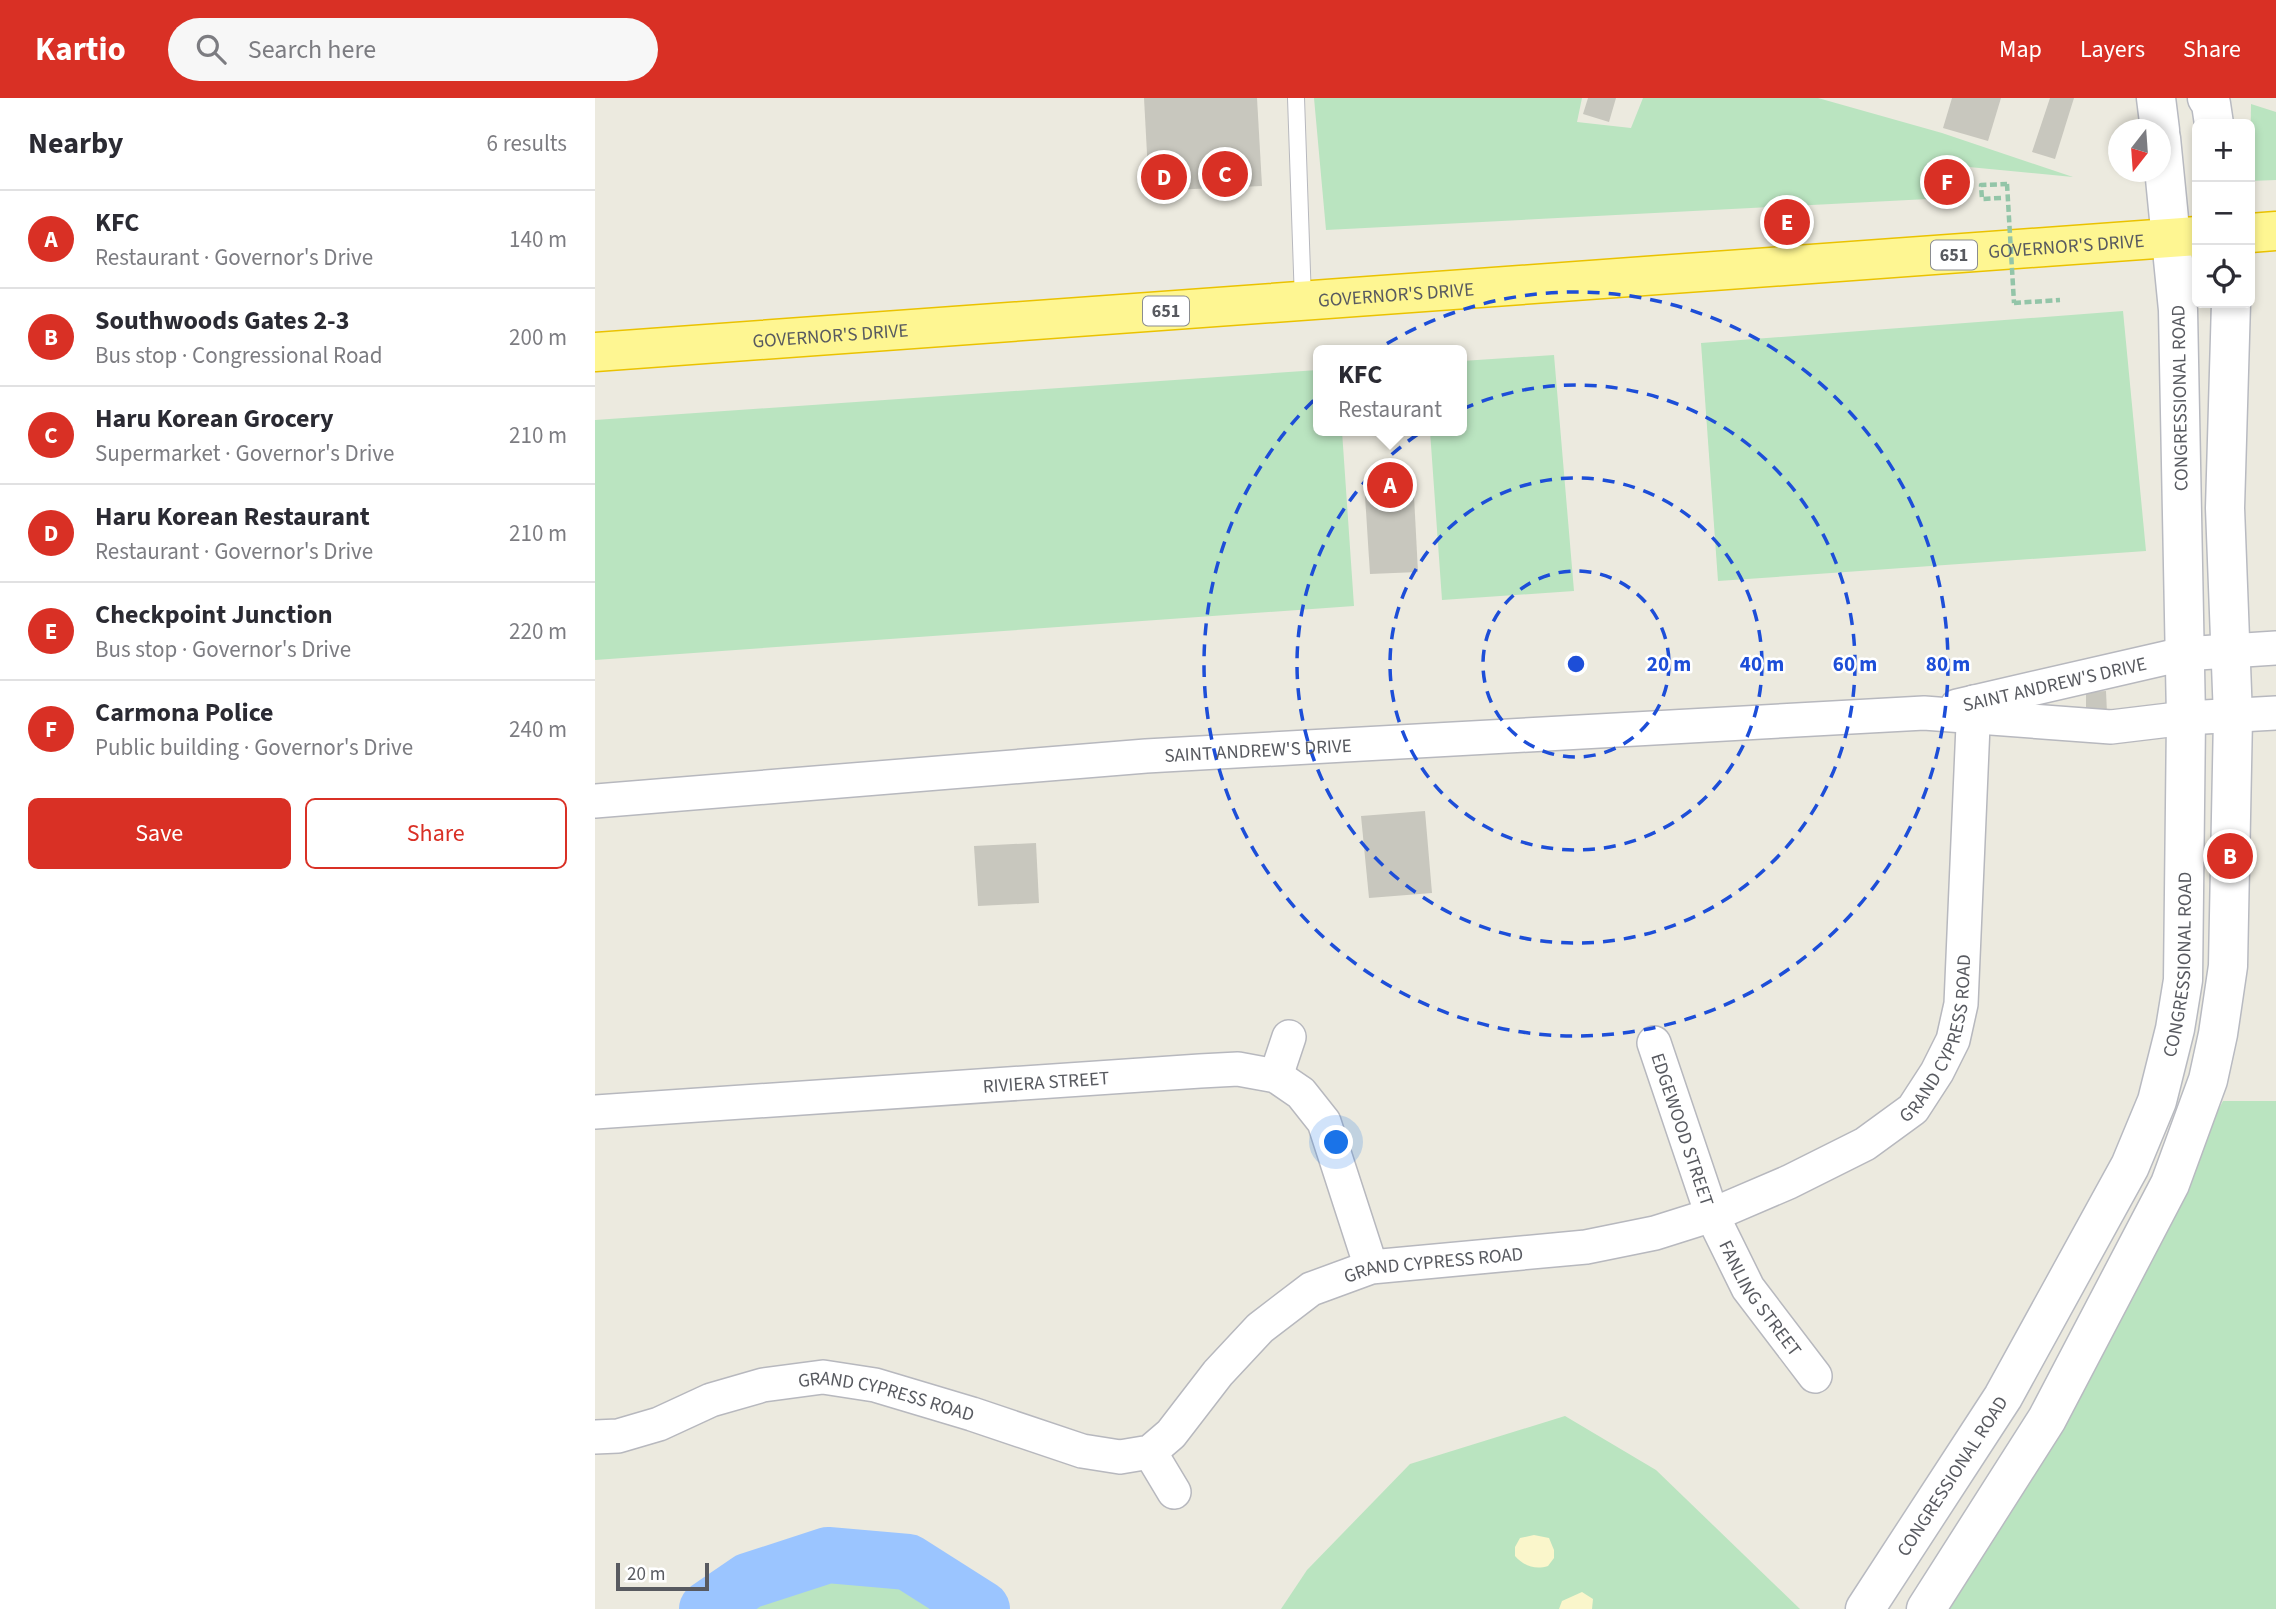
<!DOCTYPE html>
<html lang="en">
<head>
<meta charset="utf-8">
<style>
	body { margin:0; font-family:"Source Sans 3",sans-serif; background:#f7f7f7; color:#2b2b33 }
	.controls { position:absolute; right:21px; top:21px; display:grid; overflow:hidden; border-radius:10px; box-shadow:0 4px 10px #0003 }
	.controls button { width:63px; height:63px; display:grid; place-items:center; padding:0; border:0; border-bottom:2px solid #e1e1e2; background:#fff; color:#2b2b33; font:35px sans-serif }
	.compass { position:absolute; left:1513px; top:21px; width:63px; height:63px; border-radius:50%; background:#fff; box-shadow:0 4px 10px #0003; rotate:197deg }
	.scale { position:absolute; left:21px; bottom:18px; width:93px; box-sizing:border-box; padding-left:7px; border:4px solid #585a60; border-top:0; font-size:19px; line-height:24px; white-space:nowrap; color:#585a60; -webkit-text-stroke:5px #fff; paint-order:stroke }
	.you { position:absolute; left:742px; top:1045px; width:24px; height:24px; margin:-18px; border:5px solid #fff; border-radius:50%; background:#1a73e8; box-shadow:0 0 0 10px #1a73e833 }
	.badge { display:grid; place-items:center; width:46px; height:46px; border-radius:50%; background:#d93025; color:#fff; font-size:23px; font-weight:700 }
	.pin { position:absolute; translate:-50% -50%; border:4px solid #fff; box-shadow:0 2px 7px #0006 }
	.popup { position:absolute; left:718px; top:247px; width:154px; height:91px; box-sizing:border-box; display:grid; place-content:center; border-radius:10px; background:#fff; filter:drop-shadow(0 2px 5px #0005); font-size:23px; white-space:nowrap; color:#7c7c81 }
	.popup b { font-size:26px; color:#2b2b33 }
	.popup::after { content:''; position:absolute; left:50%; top:100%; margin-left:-14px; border:14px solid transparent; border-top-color:#fff }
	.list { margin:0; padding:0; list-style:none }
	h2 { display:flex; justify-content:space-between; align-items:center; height:91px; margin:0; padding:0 28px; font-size:30px }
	h2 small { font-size:23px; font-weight:400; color:#7c7c81 }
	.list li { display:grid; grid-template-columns:46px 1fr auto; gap:21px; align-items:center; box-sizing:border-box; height:98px; padding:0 28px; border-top:2px solid #e1e1e2 }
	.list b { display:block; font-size:26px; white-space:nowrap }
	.list p { margin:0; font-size:23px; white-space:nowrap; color:#7c7c81 }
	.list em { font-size:23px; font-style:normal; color:#7c7c81 }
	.actions { display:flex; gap:14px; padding:21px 28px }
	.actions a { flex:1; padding:16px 0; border:2px solid #d93025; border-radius:10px; text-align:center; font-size:24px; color:#d93025 }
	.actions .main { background:#d93025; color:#fff }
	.icon { flex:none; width:38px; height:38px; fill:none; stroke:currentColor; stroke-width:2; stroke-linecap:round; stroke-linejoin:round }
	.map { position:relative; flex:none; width:1681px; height:1511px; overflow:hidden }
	header { display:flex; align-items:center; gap:42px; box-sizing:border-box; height:98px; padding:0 35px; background:#d93025; color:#fff }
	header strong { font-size:33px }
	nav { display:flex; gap:38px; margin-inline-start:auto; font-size:24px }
	.search { width:490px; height:63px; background:#f7f7f7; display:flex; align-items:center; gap:18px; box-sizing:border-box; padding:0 24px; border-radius:38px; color:#7c7c81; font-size:26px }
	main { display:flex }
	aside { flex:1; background:#fff }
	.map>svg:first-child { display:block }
	.green { fill:#bae4c0 }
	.sand { fill:#faf6cb }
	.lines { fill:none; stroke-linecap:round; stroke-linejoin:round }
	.river { stroke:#9bc5ff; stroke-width:56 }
	.building { fill:#c8c7be }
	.service-casing { stroke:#b7b8be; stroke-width:18 }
	.minor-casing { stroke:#b7b8be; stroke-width:36 }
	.secondary-casing { stroke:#b8bac1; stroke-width:41 }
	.trunk-casing { stroke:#eac200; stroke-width:41 }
	.path { stroke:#93c5a8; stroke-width:4.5; stroke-dasharray:7 3.5; stroke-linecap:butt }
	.service { stroke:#fff; stroke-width:16 }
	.minor { stroke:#fff; stroke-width:33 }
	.secondary { stroke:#fff; stroke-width:38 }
	.trunk { stroke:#fef692; stroke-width:38 }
	.path-bridge { stroke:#93c5a8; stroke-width:4.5; stroke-dasharray:7 3.5; stroke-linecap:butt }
	.ring { fill:none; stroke:#1d4ed8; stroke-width:3.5; stroke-dasharray:12 9 }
	.labels { text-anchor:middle; stroke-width:5; stroke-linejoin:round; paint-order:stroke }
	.shield { fill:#fff; stroke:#8a8c90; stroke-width:2 }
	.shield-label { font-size:18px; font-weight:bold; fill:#585a60 }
	.street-label { font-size:19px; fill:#585a60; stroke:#fff }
	.centre { fill:#1d4ed8; stroke:#fff; stroke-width:3.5 }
	.ring-label { font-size:21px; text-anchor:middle; font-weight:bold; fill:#1d4ed8; stroke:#fff; stroke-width:5; stroke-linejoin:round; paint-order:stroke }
</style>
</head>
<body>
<header>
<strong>Kartio</strong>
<div class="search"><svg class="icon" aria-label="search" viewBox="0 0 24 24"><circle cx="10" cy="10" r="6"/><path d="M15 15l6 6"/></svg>Search here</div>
<nav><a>Map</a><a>Layers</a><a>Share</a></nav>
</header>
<main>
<aside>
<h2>Nearby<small>6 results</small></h2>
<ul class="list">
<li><span class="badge">A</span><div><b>KFC</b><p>Restaurant · Governor's Drive</p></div><em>140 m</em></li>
<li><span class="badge">B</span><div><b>Southwoods Gates 2-3</b><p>Bus stop · Congressional Road</p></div><em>200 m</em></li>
<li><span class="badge">C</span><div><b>Haru Korean Grocery</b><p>Supermarket · Governor's Drive</p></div><em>210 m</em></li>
<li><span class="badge">D</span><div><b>Haru Korean Restaurant</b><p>Restaurant · Governor's Drive</p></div><em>210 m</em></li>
<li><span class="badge">E</span><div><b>Checkpoint Junction</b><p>Bus stop · Governor's Drive</p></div><em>220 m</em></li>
<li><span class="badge">F</span><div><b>Carmona Police</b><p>Public building · Governor's Drive</p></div><em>240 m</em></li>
</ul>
<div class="actions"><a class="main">Save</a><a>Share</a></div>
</aside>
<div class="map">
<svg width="1681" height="1511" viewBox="0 0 1681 1511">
	<rect width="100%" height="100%" fill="#eceadf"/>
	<!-- green -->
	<g class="green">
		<polygon points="719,0 987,0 982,24 1036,30 1048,0 1223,0 1347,35 1478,79 1332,65 1333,101 731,132"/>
		<polygon points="1656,6 1681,14 1681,82 1655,83"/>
		<polygon points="1528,213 1551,453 1123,483 1106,245"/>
		<polygon points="959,257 979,493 847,502 835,333 867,333 867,263"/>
		<polygon points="723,272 723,333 747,333 759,508 0,562 0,322"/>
		<polygon points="1628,1003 1681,1003 1681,1511 1352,1511 1416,1408"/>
		<polygon points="970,1318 1061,1372 1205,1511 686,1511 712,1472 815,1366"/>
		<polygon points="233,1457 313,1464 387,1511 148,1511 153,1483"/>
	</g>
	<!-- sand -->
	<g class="sand">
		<path d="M939 1437 954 1440 959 1452V1460L953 1468C940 1472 929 1468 920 1458V1449L925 1440Z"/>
		<polygon points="987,1494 998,1501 997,1511 964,1511 967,1503"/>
	</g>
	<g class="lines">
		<!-- river -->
		<polyline class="river" points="112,1511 153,1483 233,1457 313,1464 387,1511"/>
	</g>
	<!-- building -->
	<g class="building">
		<polygon points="549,0 662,0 667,88 554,93"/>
		<polygon points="993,0 1021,0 1014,24 988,16"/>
		<polygon points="1357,0 1406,0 1393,43 1348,30"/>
		<polygon points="1455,0 1479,0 1460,61 1437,54"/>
		<polygon points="1336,69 1368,70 1368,99 1335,98"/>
		<polygon points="818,379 823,474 775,476 769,382"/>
		<polygon points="1511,593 1512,615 1491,615 1491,594"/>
		<polygon points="830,713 837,795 774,800 766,718"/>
		<polygon points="441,745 444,805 383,808 379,748"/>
	</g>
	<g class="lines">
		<defs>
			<polyline id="service" points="701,0 708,203"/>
			<g id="minor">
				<path id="s1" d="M1362 608 1588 556 1681 550"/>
				<path id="s2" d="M0 703 551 658 1329 615 1516 629 1591 620 1681 615"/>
				<path id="s3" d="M1059 945 1117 1117 1153 1190 1220 1278"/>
				<polyline points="681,978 694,939"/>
				<path id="s4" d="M0 1014 605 973 643 971 681 978 706 995 729 1024 776 1169"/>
				<path id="s5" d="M0 1339 23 1338 64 1326 116 1302 168 1287 228 1279 280 1287 377 1316 487 1353 525 1359 555 1354 576 1336 623 1275 665 1230 716 1191 776 1169 991 1149 1060 1135 1117 1117 1194 1084 1270 1046 1318 1011 1342 974 1358 942 1366 906 1379 604"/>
				<polyline points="555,1354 579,1394"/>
			</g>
			<g id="secondary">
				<polyline points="1561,0 1565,32"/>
				<polyline points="1612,0 1616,6 1619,26"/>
				<path id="s6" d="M1270 1511 1408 1299 1535 1068 1562 1003 1580 931 1588 882 1591 620 1583 212 1566 40"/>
				<polyline points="1331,1511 1452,1321 1575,1086 1613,982 1623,936 1633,868 1638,619 1630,410 1636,205"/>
			</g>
			<g id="trunk">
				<polyline points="1655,135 1681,133"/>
				<path id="s7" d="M0 254 1602 138"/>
			</g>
		</defs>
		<!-- service casing -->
		<use href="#service" class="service-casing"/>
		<!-- minor casing -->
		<use href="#minor" class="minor-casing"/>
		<!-- secondary casing -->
		<use href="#secondary" class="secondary-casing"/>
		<!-- trunk casing -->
		<use href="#trunk" class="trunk-casing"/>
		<!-- path -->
		<g class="path">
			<polyline points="1406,100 1387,101 1386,87 1412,86"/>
			<polyline points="1419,205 1465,202"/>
		</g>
		<!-- service -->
		<use href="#service" class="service"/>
		<!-- minor -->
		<use href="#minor" class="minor"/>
		<!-- secondary -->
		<use href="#secondary" class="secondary"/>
		<!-- trunk -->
		<use href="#trunk" class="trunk"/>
		<!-- path-bridge -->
		<polyline class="path-bridge" points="1412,86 1419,205"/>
	</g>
	<!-- distance rings -->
	<g class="ring">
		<circle cx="981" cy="566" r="93"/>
		<circle cx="981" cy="566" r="186"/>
		<circle cx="981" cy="566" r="279"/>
		<circle cx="981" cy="566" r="372"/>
	</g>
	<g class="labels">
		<!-- shield labels -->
		<g class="shield">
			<rect x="1336" y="142.5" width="46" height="29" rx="5"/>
			<rect x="548" y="198.5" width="46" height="29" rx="5"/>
		</g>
		<g class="shield-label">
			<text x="1359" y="163">651</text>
			<text x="571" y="219">651</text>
		</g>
		<!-- street labels -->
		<g class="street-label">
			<text dy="7" stroke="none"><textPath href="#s7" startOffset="1475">GOVERNOR'S DRIVE</textPath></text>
			<text dy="7" stroke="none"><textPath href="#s7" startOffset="803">GOVERNOR'S DRIVE</textPath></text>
			<text dy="7" stroke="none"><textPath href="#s7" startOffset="236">GOVERNOR'S DRIVE</textPath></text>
			<text transform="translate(1584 300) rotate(-91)" y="7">CONGRESSIONAL ROAD</text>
			<text dy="7" stroke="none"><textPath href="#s1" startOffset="100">SAINT ANDREW'S DRIVE</textPath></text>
			<text dy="7" stroke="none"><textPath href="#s2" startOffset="665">SAINT ANDREW'S DRIVE</textPath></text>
			<text dy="7" stroke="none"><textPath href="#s6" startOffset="726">CONGRESSIONAL ROAD</textPath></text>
			<text dy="7" stroke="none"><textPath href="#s5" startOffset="1521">GRAND CYPRESS ROAD</textPath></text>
			<text dy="7" stroke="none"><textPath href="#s4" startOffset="452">RIVIERA STREET</textPath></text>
			<text dy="7" stroke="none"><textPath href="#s3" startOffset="91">EDGEWOOD STREET</textPath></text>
			<text dy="7" stroke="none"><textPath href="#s5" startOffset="933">GRAND CYPRESS ROAD</textPath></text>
			<text dy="7" stroke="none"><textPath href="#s3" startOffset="278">FANLING STREET</textPath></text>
			<text dy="7" stroke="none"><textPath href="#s5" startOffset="303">GRAND CYPRESS ROAD</textPath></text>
			<text dy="7" stroke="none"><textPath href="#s6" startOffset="159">CONGRESSIONAL ROAD</textPath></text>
		</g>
	</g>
	<circle cx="981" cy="566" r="10" class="centre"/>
	<g class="ring-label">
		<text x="1074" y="573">20 m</text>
		<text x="1167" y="573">40 m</text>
		<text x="1260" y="573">60 m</text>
		<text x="1353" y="573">80 m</text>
	</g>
</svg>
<div class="controls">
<button>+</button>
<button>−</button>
<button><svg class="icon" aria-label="locate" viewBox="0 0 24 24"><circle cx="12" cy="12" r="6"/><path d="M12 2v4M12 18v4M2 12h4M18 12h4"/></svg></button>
</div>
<svg class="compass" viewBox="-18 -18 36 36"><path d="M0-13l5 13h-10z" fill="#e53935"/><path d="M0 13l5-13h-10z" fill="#7c7c81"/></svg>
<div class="scale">20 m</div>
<div class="you"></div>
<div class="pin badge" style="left:795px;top:387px">A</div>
<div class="popup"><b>KFC</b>Restaurant</div>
<div class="pin badge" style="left:1635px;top:758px">B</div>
<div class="pin badge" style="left:630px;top:76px">C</div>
<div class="pin badge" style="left:569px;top:79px">D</div>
<div class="pin badge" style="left:1192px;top:124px">E</div>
<div class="pin badge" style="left:1352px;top:84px">F</div>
</div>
</main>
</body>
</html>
